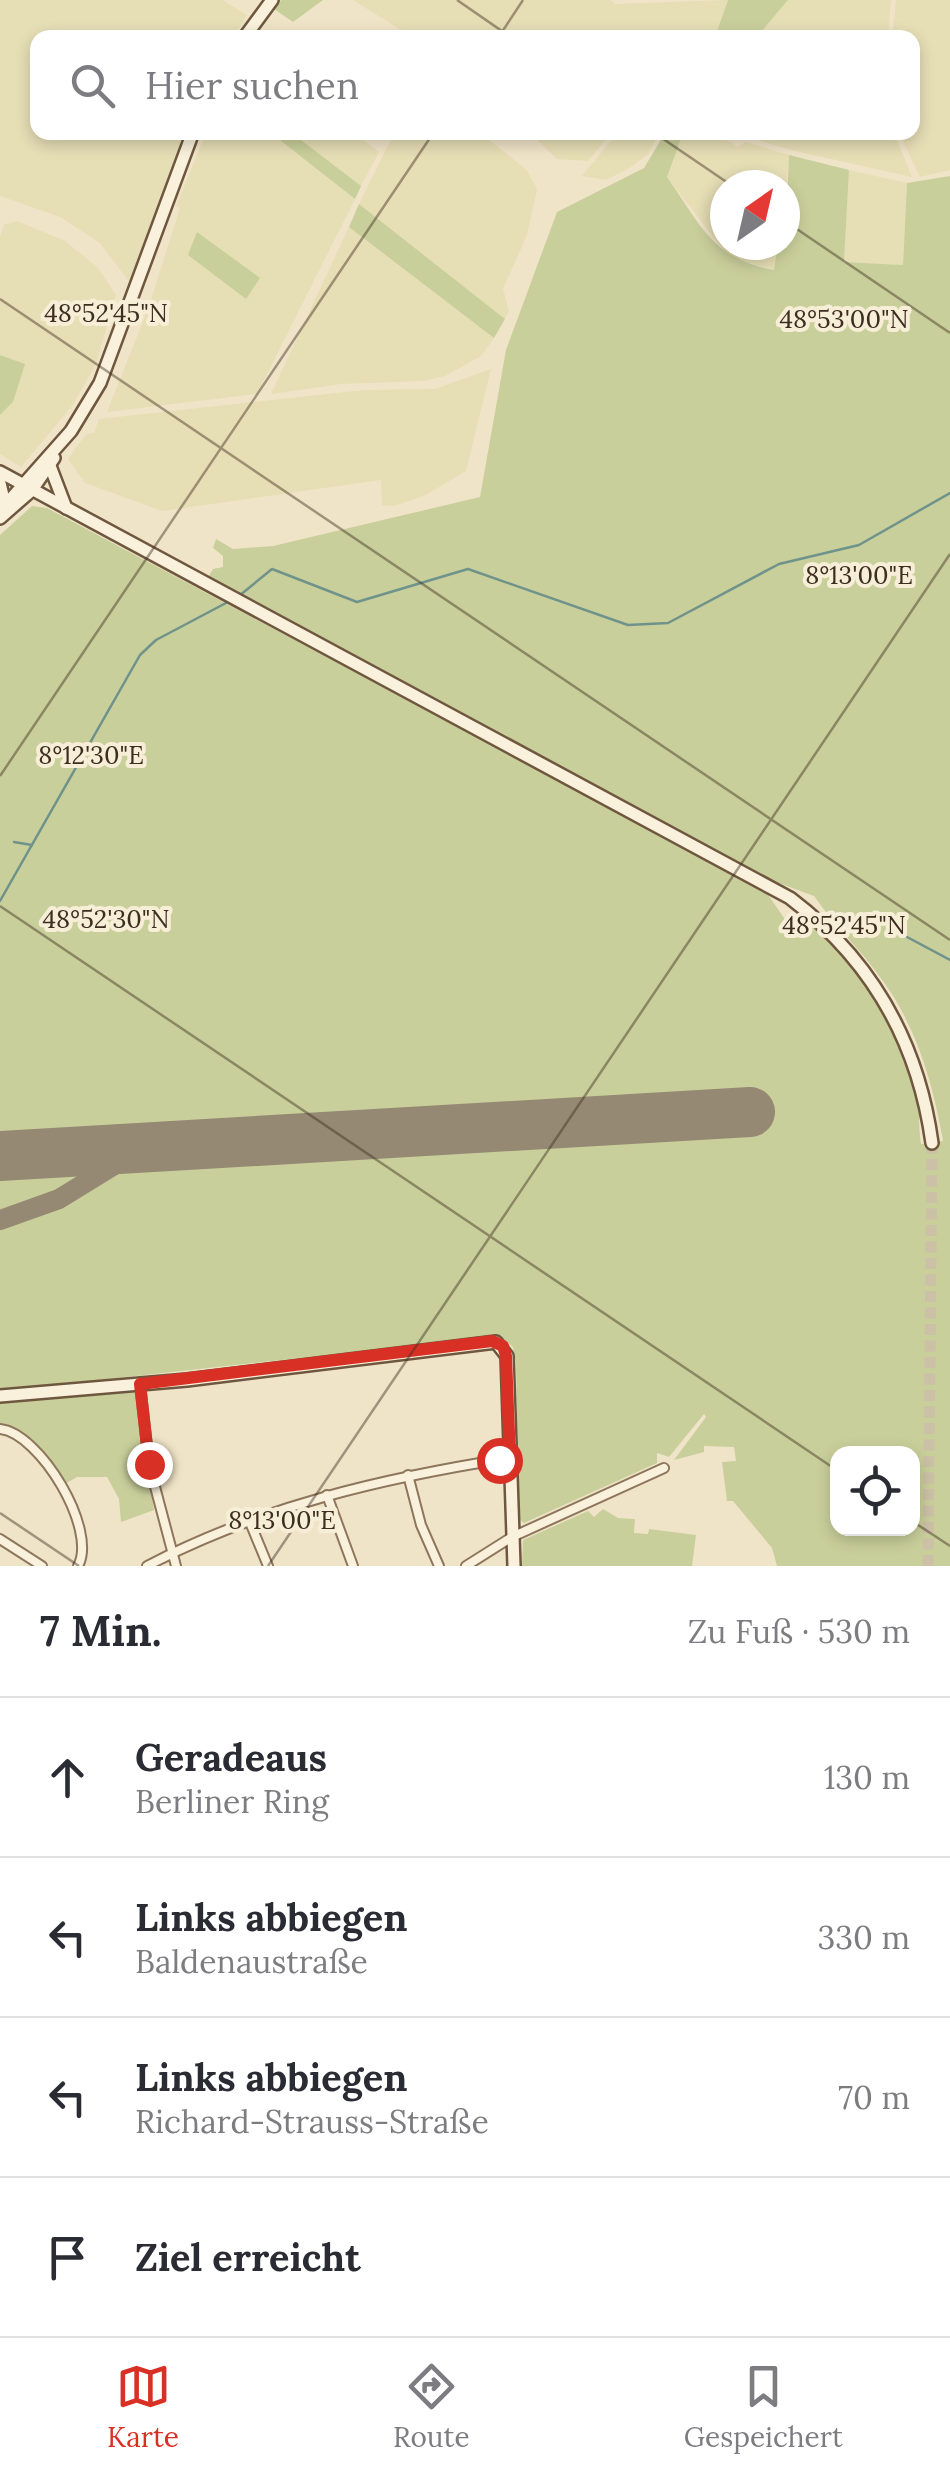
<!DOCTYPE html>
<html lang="de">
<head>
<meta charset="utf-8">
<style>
	body { margin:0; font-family:Lora,serif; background:#f2f2f3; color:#2b2b33 }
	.controls { position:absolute; right:30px; bottom:30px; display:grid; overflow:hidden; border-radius:20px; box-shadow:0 5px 15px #0003 }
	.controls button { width:90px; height:90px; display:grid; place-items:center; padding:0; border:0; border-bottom:2px solid #e1e1e2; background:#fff; color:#2b2b33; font:50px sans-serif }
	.compass { position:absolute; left:710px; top:170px; width:90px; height:90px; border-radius:50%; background:#fff; box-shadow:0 5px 15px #0003; rotate:34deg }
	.stop { position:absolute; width:30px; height:30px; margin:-22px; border:8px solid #d93025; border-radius:50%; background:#fff }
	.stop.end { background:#d93025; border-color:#fff; box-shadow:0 2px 10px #0008 }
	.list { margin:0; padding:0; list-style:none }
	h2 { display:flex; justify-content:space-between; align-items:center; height:130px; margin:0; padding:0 40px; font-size:42px }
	h2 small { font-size:32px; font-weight:400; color:#7c7c81 }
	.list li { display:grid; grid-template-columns:65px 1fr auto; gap:30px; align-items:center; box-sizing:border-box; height:160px; padding:0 40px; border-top:2px solid #e1e1e2 }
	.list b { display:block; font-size:38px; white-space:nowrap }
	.list p { margin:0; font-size:32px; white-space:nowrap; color:#7c7c81 }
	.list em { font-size:32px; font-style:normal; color:#7c7c81 }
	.icon { flex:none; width:55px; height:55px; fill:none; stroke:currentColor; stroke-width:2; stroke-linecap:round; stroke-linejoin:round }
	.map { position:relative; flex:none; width:950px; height:1566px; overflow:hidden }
	.search { position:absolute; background:#fff; box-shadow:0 5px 15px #0003; left:30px; right:30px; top:30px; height:110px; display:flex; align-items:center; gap:25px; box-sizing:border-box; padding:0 35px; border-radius:20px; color:#7c7c81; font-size:38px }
	.sheet { height:770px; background:#fff }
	nav { display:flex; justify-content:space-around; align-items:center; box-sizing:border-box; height:140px; border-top:2px solid #e1e1e2; background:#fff; font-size:28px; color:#7c7c81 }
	nav a { display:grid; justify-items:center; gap:5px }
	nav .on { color:#d93025 }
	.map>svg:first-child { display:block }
	.farmland { fill:#e6deb5 }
	.green { fill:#c9cf9b; fill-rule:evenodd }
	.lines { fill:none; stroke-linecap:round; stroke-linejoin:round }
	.stream { stroke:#6f938a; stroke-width:2.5 }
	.taxiway { stroke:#968974; stroke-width:20 }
	.runway { stroke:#968974; stroke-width:50 }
	.secondary-tunnel { stroke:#ccc0a6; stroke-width:11; stroke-dasharray:11 5.5; stroke-linecap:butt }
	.street-casing { stroke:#8d765c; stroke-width:12 }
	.secondary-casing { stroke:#6f573f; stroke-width:16 }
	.street { stroke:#faf1dc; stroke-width:8 }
	.secondary { stroke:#faf1dc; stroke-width:11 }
	.route { stroke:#d93025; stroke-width:12 }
	.ticks { fill:none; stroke:#3d2e20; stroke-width:2.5; stroke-opacity:0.45 }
	.ticks-label { font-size:25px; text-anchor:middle; fill:#3d2e20; stroke:#f7eed8; stroke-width:8; stroke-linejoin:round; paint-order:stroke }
</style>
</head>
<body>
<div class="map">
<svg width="950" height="1566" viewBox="0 0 950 1566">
	<rect width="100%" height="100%" fill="#f0e4c8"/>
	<!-- farmland -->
	<g class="farmland">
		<polygon points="0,0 222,0 247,15 234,37 38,38 38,132 185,133 131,284 100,243 60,217 0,196"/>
		<polygon points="353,0 611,0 615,4 728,0 715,38 412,37"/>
		<polygon points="788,0 891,0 888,37 757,38"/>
		<polygon points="896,0 950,0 950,170 920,177 899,133 912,132 912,38 892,38"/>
		<polygon points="206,133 271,133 355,199 257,394 107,412 148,309 180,208 176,206"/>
		<polygon points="292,133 353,133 379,152 361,186"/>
		<polygon points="394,133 480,133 527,170 537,189 527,235 503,289 509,311 505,319 359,204"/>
		<polygon points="530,133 611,133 588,161 557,159"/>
		<polygon points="617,133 659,133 648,154 631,167 606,180 582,176"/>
		<polygon points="683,133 717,133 738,147 745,142 789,155 785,201 785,185 725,185 725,245 778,245 775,270 729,257 667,177"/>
		<polygon points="733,133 894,133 912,177 795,151"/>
		<polygon points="849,170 907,183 903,265 844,262"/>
		<polygon points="17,221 65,241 98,268 116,295 96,364 72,406 21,467 0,454 0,415 13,402 24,364 0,355 0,237 4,225"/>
		<polygon points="349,227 494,338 481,356 445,376 423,381 341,384 271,394"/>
		<polygon points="491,369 466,471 426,495 394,506 382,505 381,480 162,511 85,483 68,459 86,434 94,433 99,419 364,390 435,389"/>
	</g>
	<!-- green -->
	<g class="green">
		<polygon points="281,0 323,0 293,22 274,9"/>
		<polygon points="728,0 788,0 757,37 715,37"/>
		<polygon points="271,133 292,133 361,186 355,199"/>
		<path d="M665 133H683L667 177C701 225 711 258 774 270L778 245H785L789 155 849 170 844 262 903 265 907 183 950 176V1566H777L772 1548 733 1501H727L722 1462 736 1461 734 1447 704 1446V1452L674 1460 706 1417 704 1414 669 1457 657 1453V1463L524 1523 519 1519 516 1362 513 1347 500 1336 0 1391V535L32 506 47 508 743 879 767 893 788 924 815 926C853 961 920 1053 919 1107 919 1116 919 1131 921 1144L943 1141C933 1084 917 1028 883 981 861 950 835 926 814 896L776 882 209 576 213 569 223 567V556L213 548 216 539 233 549 273 546 480 497 506 350 557 212 644 168ZM838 1454H912V1528H838Z"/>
		<polygon points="359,204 505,319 494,338 349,227"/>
		<polygon points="197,232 260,278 246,299 188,255"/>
		<polygon points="0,355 25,364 13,402 0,415"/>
		<path d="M136 1391 154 1510 121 1522 119 1499 107 1477H77L63 1485C47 1458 35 1429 0 1425V1402Z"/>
		<polygon points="603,1509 618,1518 635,1519 634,1533 648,1534 649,1529 696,1535 692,1566 522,1566 523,1540 588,1511 594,1517"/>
	</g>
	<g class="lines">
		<!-- stream -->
		<g class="stream">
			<polyline points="239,596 272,569 357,602 468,569 628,625 668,623 779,564 859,545 950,493"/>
			<polyline points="14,842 32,845"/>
			<polyline points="0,901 140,655 156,640 226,603"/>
			<polyline points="907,937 950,960"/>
		</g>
		<!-- taxiway -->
		<polyline class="taxiway" points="0,1220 59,1199 142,1148"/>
		<!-- runway -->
		<polyline class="runway" points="0,1156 750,1112"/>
		<!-- secondary-tunnel -->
		<polyline class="secondary-tunnel" points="928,1566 932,1143"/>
		<defs>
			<g id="street">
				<polyline points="140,1384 149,1464 176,1566"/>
				<path d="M0 1429C40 1433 98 1530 78 1566"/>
				<polyline points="408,1475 421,1525 439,1566"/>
				<polyline points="327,1495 353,1566"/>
				<polyline points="249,1520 268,1566"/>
				<polyline points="0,1539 42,1566"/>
				<path d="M147 1566C262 1506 383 1478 510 1458"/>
				<polyline points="466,1566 512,1537 664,1468"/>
			</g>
			<g id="secondary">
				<polyline points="244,38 272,0"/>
				<polyline points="50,466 66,508"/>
				<path d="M0 472 790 898C872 960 918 1042 932 1143"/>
				<polyline points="0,483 5,504"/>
				<polyline points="0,511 71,431 100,383 193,132"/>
				<polyline points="0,518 32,490 54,458"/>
				<polyline points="0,1396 187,1380 496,1342 507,1356 514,1566"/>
			</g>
		</defs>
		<!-- street casing -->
		<use href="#street" class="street-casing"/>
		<!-- secondary casing -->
		<use href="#secondary" class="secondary-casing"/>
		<!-- street -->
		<use href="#street" class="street"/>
		<!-- secondary -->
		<use href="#secondary" class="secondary"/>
	</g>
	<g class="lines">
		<!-- route -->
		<polyline class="route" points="149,1464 140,1384 492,1341 503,1346 506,1356 510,1458 499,1460"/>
	</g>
	<!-- ticks -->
	<path class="ticks" d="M457 0 512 38M498 38 523 0M653 132 731 185M785 221 950 333M0 299 950 940M0 776 434 132M0 906 838 1471M0 1513 79 1566M912 1521 950 1546M268 1566 950 554"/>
	<g class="ticks-label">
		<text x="106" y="322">48°52'45"N</text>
		<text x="844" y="328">48°53'00"N</text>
		<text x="859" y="584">8°13'00"E</text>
		<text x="91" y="764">8°12'30"E</text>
		<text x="106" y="928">48°52'30"N</text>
		<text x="844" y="934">48°52'45"N</text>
		<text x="282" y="1529">8°13'00"E</text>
	</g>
</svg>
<div class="controls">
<button><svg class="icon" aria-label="locate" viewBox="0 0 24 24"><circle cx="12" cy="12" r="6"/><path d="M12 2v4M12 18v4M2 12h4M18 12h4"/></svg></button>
</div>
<svg class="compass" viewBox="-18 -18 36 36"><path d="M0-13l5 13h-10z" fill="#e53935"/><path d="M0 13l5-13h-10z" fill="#7c7c81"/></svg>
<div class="stop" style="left:499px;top:1460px"></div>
<div class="stop end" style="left:149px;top:1464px"></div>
<div class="search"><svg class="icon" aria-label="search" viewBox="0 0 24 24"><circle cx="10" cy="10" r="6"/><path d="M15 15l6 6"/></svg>Hier suchen</div>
</div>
<section class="sheet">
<h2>7 Min.<small>Zu Fuß · 530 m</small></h2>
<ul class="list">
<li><svg class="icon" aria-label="ahead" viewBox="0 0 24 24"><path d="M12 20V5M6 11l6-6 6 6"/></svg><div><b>Geradeaus</b><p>Berliner Ring</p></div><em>130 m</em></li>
<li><svg class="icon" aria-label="left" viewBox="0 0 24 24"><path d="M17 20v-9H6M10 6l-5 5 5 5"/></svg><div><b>Links abbiegen</b><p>Baldenaustraße</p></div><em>330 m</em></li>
<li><svg class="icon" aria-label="left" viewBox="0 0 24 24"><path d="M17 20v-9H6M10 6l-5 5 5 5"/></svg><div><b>Links abbiegen</b><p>Richard-Strauss-Straße</p></div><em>70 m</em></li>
<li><svg class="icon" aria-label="arrive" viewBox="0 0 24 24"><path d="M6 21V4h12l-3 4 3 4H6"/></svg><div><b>Ziel erreicht</b></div></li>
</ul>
</section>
<nav>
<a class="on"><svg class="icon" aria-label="map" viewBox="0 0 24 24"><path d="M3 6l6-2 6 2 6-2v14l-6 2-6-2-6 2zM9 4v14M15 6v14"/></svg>Karte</a>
<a><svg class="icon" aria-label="directions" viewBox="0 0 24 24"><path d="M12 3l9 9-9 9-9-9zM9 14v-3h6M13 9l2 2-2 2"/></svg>Route</a>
<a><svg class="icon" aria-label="saved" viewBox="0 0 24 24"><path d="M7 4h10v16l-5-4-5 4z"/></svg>Gespeichert</a>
</nav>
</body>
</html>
